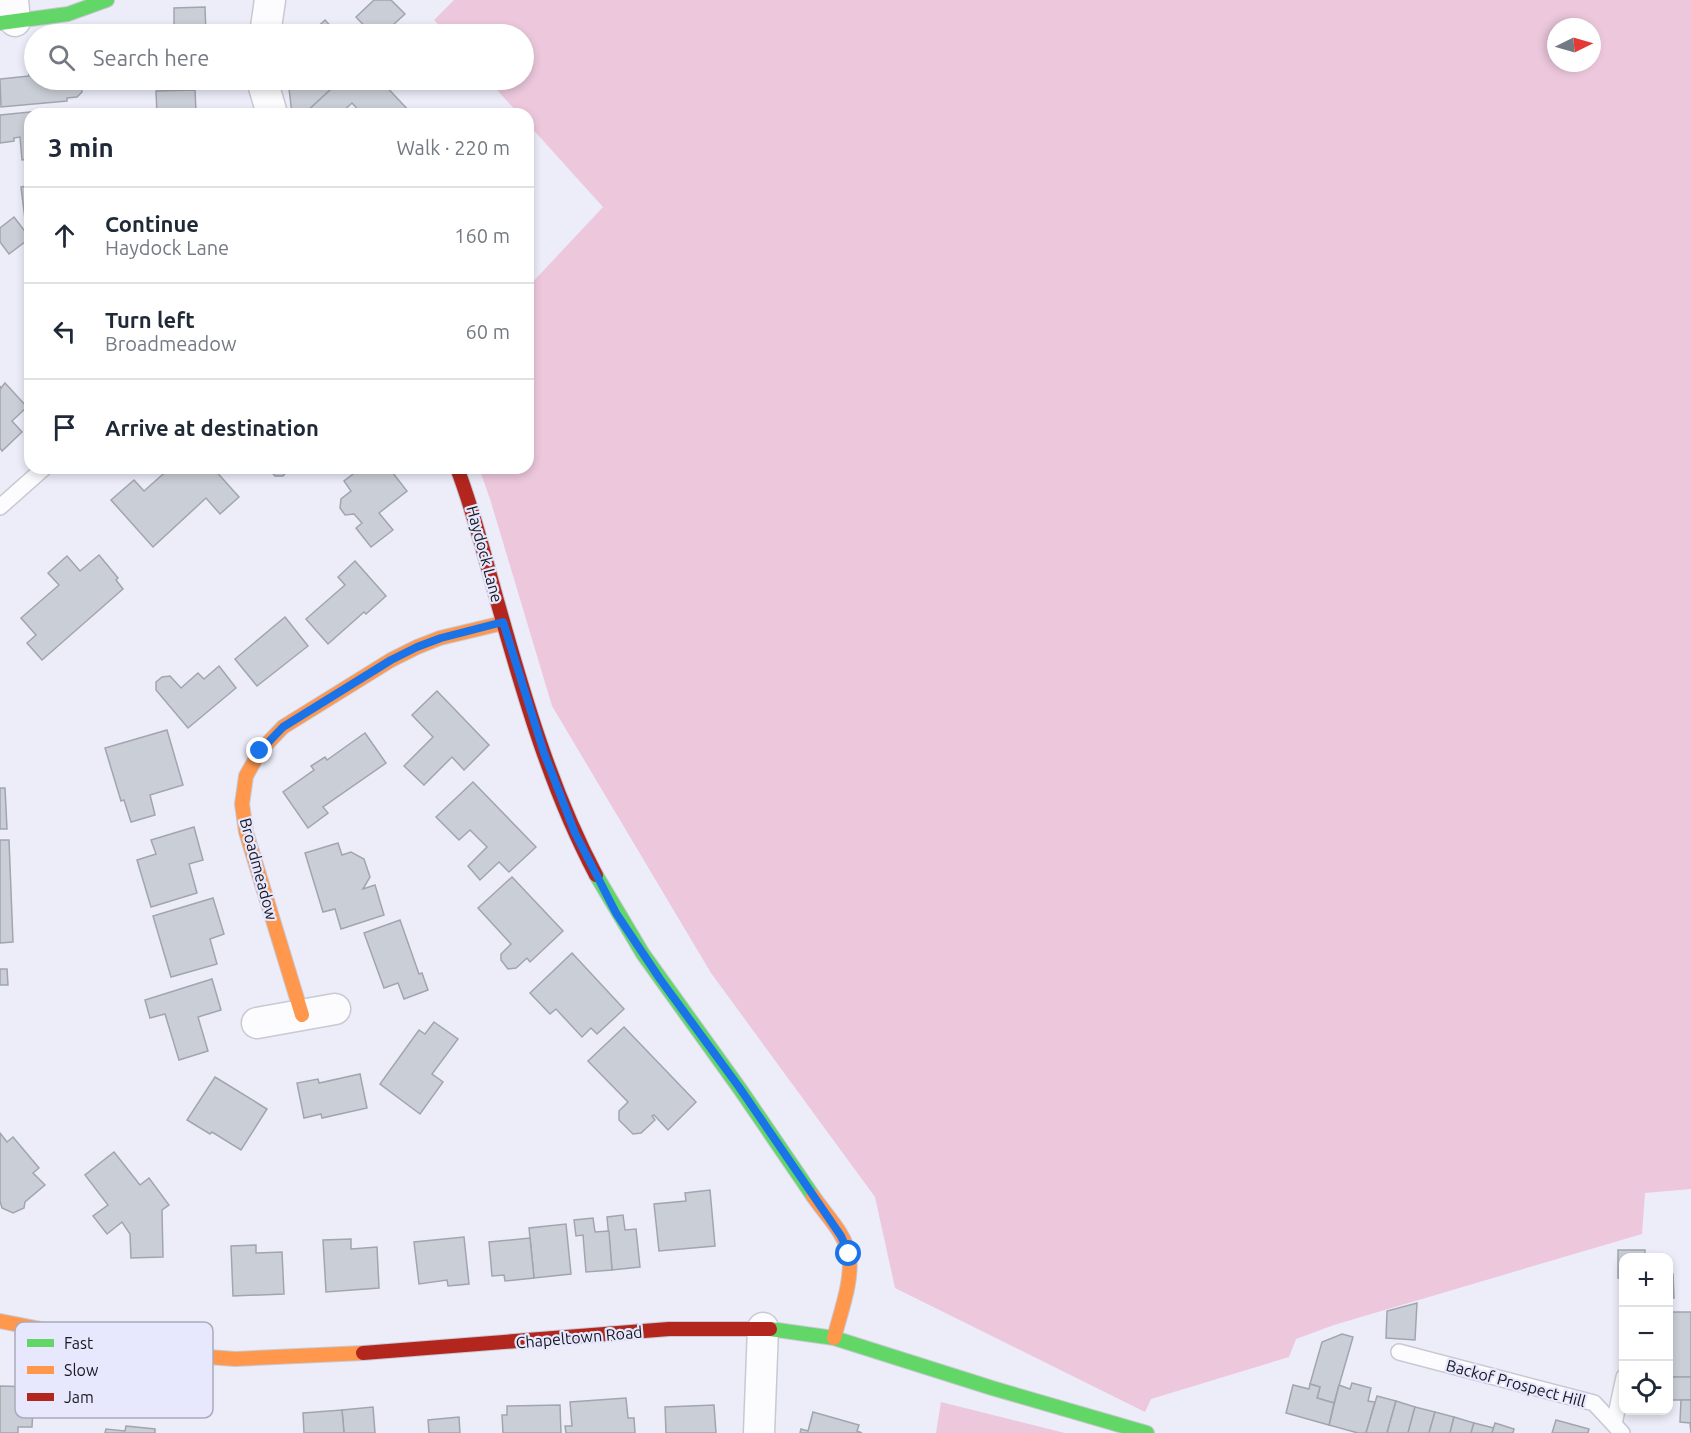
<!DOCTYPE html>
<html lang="en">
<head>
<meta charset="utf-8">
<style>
	body { margin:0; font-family:Ubuntu,sans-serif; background:#f6f6f7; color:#1f2937 }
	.controls { position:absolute; right:18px; bottom:18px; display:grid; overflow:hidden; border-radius:12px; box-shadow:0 3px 9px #0003 }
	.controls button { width:54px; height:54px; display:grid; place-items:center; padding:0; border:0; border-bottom:2px solid #e0e1e3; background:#fff; color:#1f2937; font:30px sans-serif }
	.compass { position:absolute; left:1547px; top:18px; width:54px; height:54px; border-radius:50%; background:#fff; box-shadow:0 3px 9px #0003; rotate:85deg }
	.stop { position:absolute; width:18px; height:18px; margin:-14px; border:4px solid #1a73e8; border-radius:50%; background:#fff }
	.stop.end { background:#1a73e8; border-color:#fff; box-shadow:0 2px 6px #0008 }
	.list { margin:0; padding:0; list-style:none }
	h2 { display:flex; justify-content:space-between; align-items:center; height:78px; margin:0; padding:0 24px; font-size:26px }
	h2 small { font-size:20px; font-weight:400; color:#747a83 }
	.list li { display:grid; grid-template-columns:39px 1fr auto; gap:18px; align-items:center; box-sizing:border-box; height:96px; padding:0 24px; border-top:2px solid #e0e1e3 }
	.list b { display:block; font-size:22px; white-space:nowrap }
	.list p { margin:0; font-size:20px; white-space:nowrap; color:#747a83 }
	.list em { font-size:20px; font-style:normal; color:#747a83 }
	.icon { flex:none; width:33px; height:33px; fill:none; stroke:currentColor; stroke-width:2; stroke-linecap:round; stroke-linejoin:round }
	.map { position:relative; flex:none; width:1691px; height:1433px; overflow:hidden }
	.search { position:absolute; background:#fff; box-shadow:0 3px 9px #0003; left:24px; top:24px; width:510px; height:66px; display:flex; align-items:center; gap:15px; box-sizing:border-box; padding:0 21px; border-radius:33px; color:#747a83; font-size:22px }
	.panel { position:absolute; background:#fff; box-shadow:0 3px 9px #0003; left:24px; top:108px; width:510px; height:366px; border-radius:18px }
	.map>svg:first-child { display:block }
	.green { fill:#edc8dd; fill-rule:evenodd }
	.building { fill:#caced6; stroke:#a2a5ae; stroke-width:1.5 }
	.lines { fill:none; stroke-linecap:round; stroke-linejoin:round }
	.lane-casing { stroke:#c8c9d3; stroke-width:18 }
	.street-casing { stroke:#c8c9d3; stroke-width:33 }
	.fast-casing { stroke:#c8c9d3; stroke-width:16 }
	.slow-casing { stroke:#c8c9d3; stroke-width:16 }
	.jam-casing { stroke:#c8c9d3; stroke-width:16 }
	.lane { stroke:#fcfcfe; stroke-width:15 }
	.street { stroke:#fcfcfe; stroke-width:30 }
	.fast { stroke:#63d668; stroke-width:14 }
	.slow { stroke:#ff974d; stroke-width:14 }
	.jam { stroke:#b3261e; stroke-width:14 }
	.route { stroke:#1a73e8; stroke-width:8 }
	.labels { text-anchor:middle; stroke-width:4.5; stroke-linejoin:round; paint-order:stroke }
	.street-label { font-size:16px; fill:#181820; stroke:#e7e8fe }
	.key { fill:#e7e8fe; stroke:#a9aabb; stroke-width:1.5 }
	.key-label { font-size:16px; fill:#181820 }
</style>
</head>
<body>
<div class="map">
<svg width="1691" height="1433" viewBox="0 0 1691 1433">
	<rect width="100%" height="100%" fill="#ecedf9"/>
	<!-- green -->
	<g class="green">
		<path d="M454 0H1691V1189L1645 1193 1642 1234 1334 1325 1296 1339 1289 1357 1151 1399 1145 1412 895 1288 875 1197 711 973 552 706 490 499 479 468H528V287L603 207 528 124V114H519L488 80H524V34H447L434 20ZM1556 27H1592V63H1556Z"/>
		<polygon points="941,1402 1065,1433 936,1433"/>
	</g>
	<!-- building -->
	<g class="building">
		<polygon points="374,0 391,0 405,14 383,34 372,34 356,17"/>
		<polygon points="205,7 206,34 159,34 174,34 174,8"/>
		<polygon points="325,20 338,34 310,34"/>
		<polygon points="34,57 34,80 81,80 82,92 77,97 67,98 67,101 1,107 0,79 29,76 27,58"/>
		<polygon points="160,80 213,80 213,84 160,85"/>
		<polygon points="288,80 341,80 304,114 292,114"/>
		<polygon points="341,80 380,80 412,114 362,114 352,103 340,114 304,114"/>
		<polygon points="195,90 196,112 157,114 156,91"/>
		<polygon points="60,109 65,111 65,114 30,114 30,159 22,160 20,137 14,138 14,141 0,143 0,115"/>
		<polygon points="26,170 30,170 30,219 25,219 21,187 28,186"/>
		<polygon points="14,217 30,238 9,254 0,242 0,228"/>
		<polygon points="5,383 27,407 12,421 22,432 2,451 0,448 0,386 1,388"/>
		<polygon points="170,468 213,468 239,497 220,514 206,498 153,547 111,500 134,480 144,491"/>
		<polygon points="268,468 290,468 283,476 275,476"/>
		<polygon points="361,468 389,468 407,491 379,513 393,530 371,547 356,528 362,523 354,514 345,515 340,508 341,499 351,491 344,481"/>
		<polygon points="99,555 118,578 116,580 123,589 42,660 27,643 36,635 21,618 59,585 48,573 67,556 80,571"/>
		<polygon points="355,561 386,596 366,614 364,612 328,644 306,619 345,585 338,577"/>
		<polygon points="285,617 308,646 257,686 235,659"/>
		<polygon points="219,666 236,688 188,728 156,690 156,682 162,677 170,676 181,688 198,673 204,679"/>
		<polygon points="437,691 489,745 464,770 452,757 424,785 404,766 433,737 412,715"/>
		<polygon points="167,730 183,785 150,795 155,815 131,822 124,800 121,801 105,748"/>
		<polygon points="365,733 386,763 323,807 328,813 308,828 283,792 314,770 311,766 325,757 327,760"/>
		<polygon points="473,782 536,847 509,872 499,862 480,880 468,866 487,847 470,830 459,840 436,817"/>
		<polygon points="0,788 5,788 7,829 0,829"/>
		<polygon points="194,827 203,860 189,864 197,893 151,907 137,860 156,854 151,840"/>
		<polygon points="0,840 9,840 13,942 0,943"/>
		<polygon points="338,843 342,855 351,852 364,859 370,877 363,889 375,885 384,915 341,929 335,909 323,912 305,853"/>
		<polygon points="512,877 563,931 530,962 527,958 516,968 508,969 501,960 501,954 511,944 478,908"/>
		<polygon points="213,898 224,934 210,939 217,964 171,977 153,916"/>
		<polygon points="400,920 419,974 422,973 428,990 404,999 398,983 384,988 364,933"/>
		<polygon points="572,953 624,1009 597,1034 591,1028 582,1037 556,1009 550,1014 530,993"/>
		<polygon points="0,969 7,969 8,985 0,985"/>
		<polygon points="212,979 221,1010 198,1017 208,1051 179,1060 165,1014 150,1018 145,1000"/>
		<polygon points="434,1022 458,1039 432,1074 443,1082 420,1114 380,1084 419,1030 425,1034"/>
		<polygon points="624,1027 696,1102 668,1130 654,1115 652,1116 655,1120 641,1133 633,1134 619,1120 619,1111 628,1102 588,1061"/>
		<polygon points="360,1074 367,1108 322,1118 321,1114 304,1118 297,1083 318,1079 319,1083"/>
		<polygon points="215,1077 267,1109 241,1150 212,1132 210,1134 187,1120"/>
		<polygon points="0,1133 7,1142 13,1137 39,1168 33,1173 45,1185 25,1202 24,1208 13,1213 2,1208 0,1201"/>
		<polygon points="114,1152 140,1185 149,1178 169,1205 162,1210 163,1257 131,1258 130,1234 122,1222 107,1234 93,1216 108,1205 85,1175"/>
		<polygon points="710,1190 715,1246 659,1251 654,1204 686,1201 685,1193"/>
		<polygon points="623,1215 625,1230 636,1229 640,1267 612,1270 607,1217"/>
		<polygon points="593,1218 595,1232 609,1231 612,1270 586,1272 583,1235 576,1236 574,1220"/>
		<polygon points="566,1224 571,1274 534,1278 529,1228"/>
		<polygon points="464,1237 469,1284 448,1286 447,1280 419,1284 414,1242"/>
		<polygon points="530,1238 534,1278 505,1281 504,1275 492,1276 489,1242"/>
		<polygon points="351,1239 351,1249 377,1247 379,1288 326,1292 323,1240"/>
		<polygon points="256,1245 256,1253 282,1252 284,1294 233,1296 231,1246"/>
		<polygon points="1618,1250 1645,1250 1645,1258 1624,1258 1624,1278 1618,1278"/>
		<polygon points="1668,1274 1673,1274 1674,1298 1668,1299"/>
		<polygon points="1417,1303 1415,1340 1386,1338 1387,1311"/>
		<polygon points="1670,1312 1691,1312 1691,1377 1668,1377"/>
		<polygon points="1342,1334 1353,1337 1334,1403 1317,1398 1320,1387 1310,1384 1322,1342"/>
		<rect x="1668" y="1377" width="23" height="23"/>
		<polygon points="1352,1383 1371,1388 1368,1401 1375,1402 1366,1433 1358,1433 1329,1425 1339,1385 1350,1389"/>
		<polygon points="1310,1384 1320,1387 1317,1398 1334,1403 1329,1425 1286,1413 1293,1385 1309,1389"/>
		<polygon points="0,1386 34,1387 32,1427 18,1427 18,1433 0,1433"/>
		<polygon points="1377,1396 1396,1401 1387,1433 1366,1433"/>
		<polygon points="626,1398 628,1418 634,1418 635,1433 566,1433 565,1426 572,1426 570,1402"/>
		<polygon points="1681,1400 1691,1400 1691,1433 1690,1423 1680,1422"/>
		<polygon points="1396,1401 1415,1407 1408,1433 1387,1433"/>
		<polygon points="560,1405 561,1433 503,1433 502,1415 507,1415 507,1406"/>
		<polygon points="714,1405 716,1433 666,1433 665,1407"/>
		<polygon points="373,1407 375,1433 344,1433 342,1410"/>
		<polygon points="1415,1407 1435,1412 1429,1433 1408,1433"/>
		<polygon points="342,1410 344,1433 304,1433 303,1413"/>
		<polygon points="813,1412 859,1425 857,1431 862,1433 800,1433 801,1429 808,1431"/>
		<polygon points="1435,1412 1454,1417 1450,1433 1429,1433"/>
		<polygon points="459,1417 460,1433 429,1433 428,1420"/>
		<polygon points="1454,1417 1474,1423 1471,1433 1450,1433"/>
		<polygon points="1556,1420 1589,1429 1588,1433 1552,1433"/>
		<polygon points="1474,1423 1494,1428 1492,1433 1471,1433"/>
		<polygon points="1495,1423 1514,1429 1513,1433 1492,1433"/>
		<polygon points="126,1426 155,1429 155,1433 105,1433 106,1429 125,1431"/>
	</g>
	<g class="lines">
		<defs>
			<g id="lane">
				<polyline points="0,507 44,468"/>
				<polyline points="1399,1352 1594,1403 1622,1433"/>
				<polyline points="1614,1424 1624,1377"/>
			</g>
			<g id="street">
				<polyline points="13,0 15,21"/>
				<polyline points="265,34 270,0"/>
				<polyline points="262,80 272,114"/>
				<polyline points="257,1023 335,1009"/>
				<polyline points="759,1433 763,1328"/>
			</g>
			<g id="fast">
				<polyline points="0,23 68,14 107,0"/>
				<polyline points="596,875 643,954 740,1089 813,1196"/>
				<polyline points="770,1329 834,1338 992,1388 1147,1433"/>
			</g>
			<g id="slow">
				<polyline points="302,1015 246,832 242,804 246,776 260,751 283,727 391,660 417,647 440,638 503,623"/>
				<path d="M813 1196C825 1214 846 1234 849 1256 853 1280 840 1314 834 1338"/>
				<polyline points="0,1321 169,1354 235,1359 363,1353"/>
			</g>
			<g id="jam">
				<path d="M457 468C474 512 485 558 498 604 524 696 551 790 596 875"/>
				<polyline points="363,1353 669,1329 770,1329"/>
			</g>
		</defs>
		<!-- lane casing -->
		<use href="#lane" class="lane-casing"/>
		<!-- street casing -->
		<use href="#street" class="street-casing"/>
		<!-- fast casing -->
		<use href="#fast" class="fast-casing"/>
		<!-- slow casing -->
		<use href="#slow" class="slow-casing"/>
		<!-- jam casing -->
		<use href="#jam" class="jam-casing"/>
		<!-- lane -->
		<use href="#lane" class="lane"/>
		<!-- street -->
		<use href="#street" class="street"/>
		<!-- fast -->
		<use href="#fast" class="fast"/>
		<!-- slow -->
		<use href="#slow" class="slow"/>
		<!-- jam -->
		<use href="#jam" class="jam"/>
	</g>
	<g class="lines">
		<!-- route -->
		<polyline class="route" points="260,751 283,727 391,660 417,647 441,638 503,622 544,753 575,833 616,913 660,979 739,1087 841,1236 849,1254"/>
	</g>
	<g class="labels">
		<!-- street labels -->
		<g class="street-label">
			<text transform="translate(485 554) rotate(75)" y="6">Haydock Lane</text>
			<text transform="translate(259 869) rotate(75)" y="6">Broadmeadow</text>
			<text transform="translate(579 1337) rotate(-5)" y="6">Chapeltown Road</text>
			<text transform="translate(1516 1383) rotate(15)" y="6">Backof Prospect Hill</text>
		</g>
	</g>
	<!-- legend -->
	<rect x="15" y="1322" width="198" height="96" rx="9" class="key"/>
	<rect x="27" y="1339" width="27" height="8" fill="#63d668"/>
	<rect x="27" y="1366" width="27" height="8" fill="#ff974d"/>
	<rect x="27" y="1393" width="27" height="8" fill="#b3261e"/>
	<g class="key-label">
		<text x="64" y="1349">Fast</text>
		<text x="64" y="1376">Slow</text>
		<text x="64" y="1403">Jam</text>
	</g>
</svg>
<div class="controls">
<button>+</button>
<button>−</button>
<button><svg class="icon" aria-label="locate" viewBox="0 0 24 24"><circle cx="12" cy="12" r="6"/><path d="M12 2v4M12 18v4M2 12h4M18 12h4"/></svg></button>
</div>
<svg class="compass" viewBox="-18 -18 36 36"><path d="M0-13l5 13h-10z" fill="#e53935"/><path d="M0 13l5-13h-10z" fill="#747a83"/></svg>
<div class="stop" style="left:849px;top:1254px"></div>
<div class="stop end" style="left:260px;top:751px"></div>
<div class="search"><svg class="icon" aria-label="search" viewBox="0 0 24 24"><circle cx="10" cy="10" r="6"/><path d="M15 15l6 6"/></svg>Search here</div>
<section class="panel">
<h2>3 min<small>Walk · 220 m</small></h2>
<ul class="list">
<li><svg class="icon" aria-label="ahead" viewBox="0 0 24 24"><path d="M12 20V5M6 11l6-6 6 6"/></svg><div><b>Continue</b><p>Haydock Lane</p></div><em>160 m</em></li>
<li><svg class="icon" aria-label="left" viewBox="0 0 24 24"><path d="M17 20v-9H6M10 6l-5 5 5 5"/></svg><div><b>Turn left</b><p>Broadmeadow</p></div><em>60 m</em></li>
<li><svg class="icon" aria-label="arrive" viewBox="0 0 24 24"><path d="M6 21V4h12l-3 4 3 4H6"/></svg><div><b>Arrive at destination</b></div></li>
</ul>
</section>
</div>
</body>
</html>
